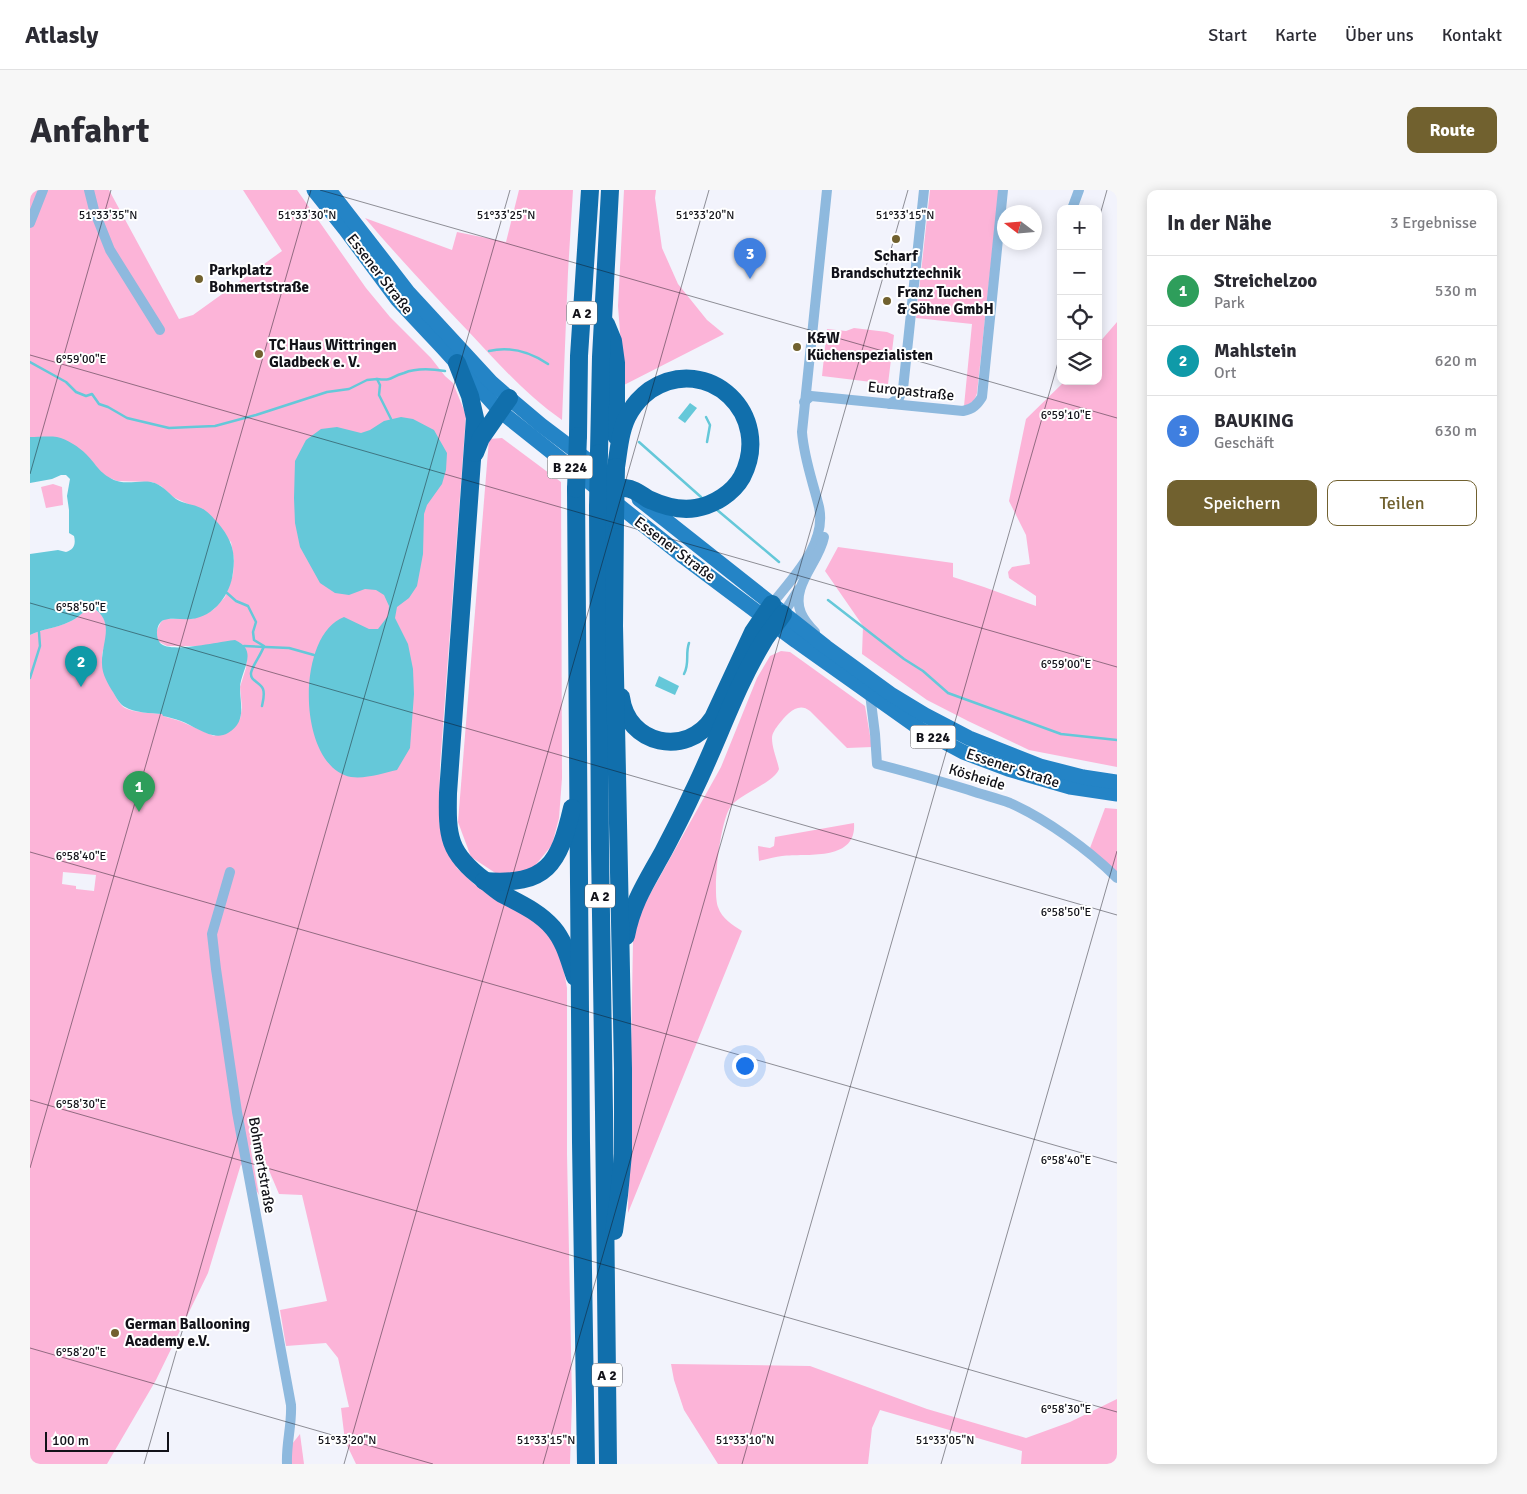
<!DOCTYPE html>
<html lang="de">
<head>
<meta charset="utf-8">
<style>
	body { margin:0; font-family:Signika,sans-serif; background:#f7f7f7; color:#2b2b33 }
	.controls { position:absolute; right:15px; top:15px; display:grid; overflow:hidden; border-radius:10px; box-shadow:0 2px 12px #0003 }
	.controls button { width:45px; height:45px; display:grid; place-items:center; padding:0; border:0; border-bottom:1px solid #e1e1e2; background:#fff; color:#2b2b33; font:25px sans-serif }
	.compass { position:absolute; left:967px; top:15px; width:45px; height:45px; border-radius:50%; background:#fff; box-shadow:0 2px 12px #0003; rotate:286deg }
	.scale { position:absolute; left:15px; bottom:12px; width:124px; box-sizing:border-box; padding-left:5px; border:2px solid #121219; border-top:0; font-size:14px; line-height:18px; white-space:nowrap; color:#121219; -webkit-text-stroke:4px #fff; paint-order:stroke }
	.you { position:absolute; left:714px; top:875px; width:18px; height:18px; margin:-12px; border:4px solid #fff; border-radius:50%; background:#1a73e8; box-shadow:0 0 0 8px #1a73e833 }
	.badge { display:grid; place-items:center; width:32px; height:32px; border-radius:50%; background:#71612f; color:#fff; font-size:16px; font-weight:700 }
	.pin { position:absolute; translate:-50% -41px; filter:drop-shadow(0 1px 2px #0008) }
	.pin::after { content:''; position:absolute; top:26px; width:18px; height:15px; background:inherit; clip-path:polygon(0 0,100% 0,50% 100%) }
	.list { margin:0; padding:0; list-style:none }
	h2 { display:flex; justify-content:space-between; align-items:center; height:65px; margin:0; padding:0 20px; font-size:21px }
	h2 small { font-size:16px; font-weight:400; color:#7c7c81 }
	.list li { display:grid; grid-template-columns:32px 1fr auto; gap:15px; align-items:center; box-sizing:border-box; height:70px; padding:0 20px; border-top:1px solid #e1e1e2 }
	.list b { display:block; font-size:19px; white-space:nowrap }
	.list p { margin:0; font-size:16px; white-space:nowrap; color:#7c7c81 }
	.list em { font-size:16px; font-style:normal; color:#7c7c81 }
	.actions { display:flex; gap:10px; padding:15px 20px }
	.actions a { flex:1; padding:11px 0; border:1px solid #71612f; border-radius:10px; text-align:center; font-size:18px; color:#71612f }
	.actions .main { background:#71612f; color:#fff }
	.icon { flex:none; width:28px; height:28px; fill:none; stroke:currentColor; stroke-width:2; stroke-linecap:round; stroke-linejoin:round }
	.map { position:relative; flex:none; width:1087px; height:1274px; overflow:hidden; border-radius:10px }
	header { display:flex; align-items:center; gap:30px; box-sizing:border-box; height:70px; padding:0 25px; background:#fff; border-bottom:1px solid #e1e1e2 }
	header strong { font-size:24px }
	nav { display:flex; gap:28px; margin-inline-start:auto; font-size:18px }
	.intro { display:flex; align-items:center; justify-content:space-between; box-sizing:border-box; height:120px; padding:0 30px }
	h1 { margin:0; font-size:35px }
	.button { padding:12px 22px; border-radius:10px; background:#71612f; color:#fff; font-size:18px; font-weight:700 }
	main { display:flex; gap:30px; padding:0 30px }
	aside { flex:1; background:#fff; border-radius:10px; box-shadow:0 2px 12px #0003 }
	.map>svg:first-child { display:block }
	.green { fill:#fcb4d8; fill-rule:evenodd }
	.water { fill:#65c8d9 }
	.lines { fill:none; stroke-linecap:round; stroke-linejoin:round }
	.stream { stroke:#65c8d9; stroke-width:2.5 }
	.minor { stroke:#8eb9de; stroke-width:10 }
	.primary { stroke:#2484c6; stroke-width:15 }
	.motorway { stroke:#116fac; stroke-width:18 }
	.motorway-bridge { stroke:#116fac; stroke-width:18 }
	.ticks { fill:none; stroke:#121219; stroke-width:1; stroke-opacity:0.45 }
	.poi-dot { fill:#71612f; stroke:#fff; stroke-width:2 }
	.labels { text-anchor:middle; stroke-width:4; stroke-linejoin:round; paint-order:stroke }
	.shield { fill:#fff; stroke:#59595e; stroke-width:1 }
	.shield-label { font-size:14px; font-weight:bold; fill:#121219 }
	.poi-label { font-size:15px; font-weight:bold; fill:#121219; stroke:#fff; text-anchor:start }
	.street-label { font-size:15px; fill:#121219; stroke:#fff }
	.ticks-label { font-size:12px; text-anchor:middle; fill:#121219; stroke:#fff; stroke-width:4; stroke-linejoin:round; paint-order:stroke }
</style>
</head>
<body>
<header>
<strong>Atlasly</strong>
<nav><a>Start</a><a>Karte</a><a>Über uns</a><a>Kontakt</a></nav>
</header>
<div class="intro"><h1>Anfahrt</h1><a class="button">Route</a></div>
<main>
<div class="map">
<svg width="1087" height="1274" viewBox="0 0 1087 1274">
	<rect width="100%" height="100%" fill="#f2f3fc"/>
	<!-- green -->
	<g class="green">
		<path d="M0 0H79L149 129 163 125 252 61 213 0H267L336 98 360 127 401 168 415 186 423 193 436 225 410 576 409 631 414 655 427 678 444 694 498 724 517 742 531 764 537 798V964L542 1210 540 1274H326L315 1251 311 1218 319 1217 308 1168 296 1153 256 1156 250 1120 297 1111 272 1005 249 1004 235 971 225 954 220 955 229 1005 211 974 178 1083 126 1190 77 1274H0V445C12 439 26 438 39 432 48 429 54 419 63 418 78 427 78 439 75 454 74 458 72 462 72 466 73 476 85 513 95 518 106 523 121 523 133 524V526L150 531 184 546 210 529 212 518 210 497 216 478 217 466 170 456H137L129 452 127 447V440L131 432 135 429H162L178 423 184 419 195 407 203 385 204 369 201 352 160 315 143 307 131 296 122 292 87 291 73 285 65 275 26 247H0ZM33 682 66 685 64 701 46 699V696L32 694Z"/>
		<path d="M489 0H543L538 82 532 230C496 205 468 173 438 141 403 104 368 67 335 28L422 60 427 42 476 52Z"/>
		<polygon points="594,0 626,0 625,8 632,58 648,94 677,130 694,144 594,195 588,116"/>
		<path d="M900 0H969L947 203C945 210 942 214 934 216L942 134 886 128Z"/>
		<polygon points="1087,132 1087,577 999,560 938,531 897,510 832,464 833,436 795,381 808,357 923,373 923,387 954,397 1006,416 1006,406 979,388 978,382 982,377 1000,374 996,345 979,311 996,229 1035,191 1068,191 1068,154"/>
		<polygon points="824,138 857,142 864,145 858,194 792,186 797,139 816,141"/>
		<polygon points="472,248 531,292 532,588 529,628 522,655 499,683 470,686 441,667 428,632 459,249"/>
		<polygon points="23,294 32,297 33,315 16,318 11,297"/>
		<path d="M751 461 760 462 835 516 842 557 817 558 780 521C768 511 757 524 749 534 746 538 742 543 742 548 742 558 747 569 749 579 745 592 712 603 701 616 690 630 682 701 688 717 692 729 703 735 712 741L598 1023 603 752 605 738 609 724 691 577 727 488 740 466Z"/>
		<polygon points="1075,618 1087,619 1087,682 1060,658"/>
		<path d="M824 633C827 672 777 663 752 666 745 667 737 669 729 671L728 656 740 658 744 656 745 647Z"/>
		<polygon points="641,1174 780,1176 897,1219 996,1248 1040,1232 1087,1209 1087,1274 991,1274 992,1261 850,1220 842,1238 838,1274 688,1274 654,1220 644,1190"/>
		<polygon points="270,1244 274,1274 259,1274 262,1254"/>
	</g>
	<!-- water -->
	<g class="water">
		<polygon points="660,213 667,218 655,233 648,228"/>
		<path d="M371 227 383 229 404 240 417 263 416 280 412 294 397 315 394 324 393 364 387 396 379 408 367 417 365 428 378 454 383 479 384 504 380 558 367 580C353 583 337 589 321 587 267 577 265 445 314 427L339 439H348L358 426 359 416 354 405 346 400 335 399 319 405 305 403 290 393 270 357 265 333 264 308 265 271 276 250 291 239 307 237 331 243 340 240 354 231Z"/>
		<path d="M0 247C8 247 19 246 27 247 37 249 49 257 56 264 68 276 68 282 84 290 95 295 109 290 121 292 132 294 138 303 146 309 154 314 163 314 171 318 178 321 183 328 188 333 201 349 206 361 203 382 201 404 184 427 161 429 152 430 142 427 134 430 126 433 125 447 130 453 140 464 191 451 205 450 230 461 210 481 210 498 210 514 217 532 198 543 183 552 165 536 151 531 145 529 139 527 133 526L132 524C121 523 105 523 95 517 90 515 86 507 83 502 78 494 72 484 72 474 71 453 86 432 63 418 54 419 48 429 39 432 27 438 12 439 0 445V364L28 360 36 362C44 360 46 354 44 346L39 343V320L37 306 40 289 36 285H31L22 289 0 293Z"/>
		<polygon points="629,486 649,496 645,505 625,496"/>
	</g>
	<g class="lines">
		<!-- stream -->
		<g class="stream">
			<path d="M459 161C480 156 500 162 518 174"/>
			<polyline points="0,172 36,192 46,202 56,206 62,204 69,214 78,217 97,228 139,238 161,237 185,236 226,225 297,202 319,199 337,190 347,189 350,195 349,205 361,229"/>
			<path d="M347 189C365 191 359 187 374 183 386 178 402 179 415 181"/>
			<polyline points="676,227 680,235 677,252"/>
			<polyline points="609,252 671,307"/>
			<polyline points="686,319 749,372"/>
			<path d="M197 403 206 411 218 416 226 432 223 442 224 450 234 456C231 465 222 476 221 483 220 491 230 492 233 499 235 504 233 511 232 516"/>
			<polyline points="798,410 874,469 893,481 918,503 1031,544 1087,550"/>
			<polyline points="214,456 259,458 284,465"/>
			<path d="M654 484C660 473 655 464 659 453"/>
			<polyline points="0,488 10,456 9,442"/>
		</g>
		<!-- minor -->
		<g class="minor">
			<polyline points="59,0 64,20 80,60 130,140"/>
			<polyline points="1042,19 1049,0"/>
			<polyline points="0,33 13,0"/>
			<path d="M774 212 781 206 933 221C943 219 947 215 952 207L973 0"/>
			<polyline points="860,214 869,208 873,199 894,0"/>
			<path d="M742 414C763 387 797 354 789 317 783 292 774 269 772 242L797 0"/>
			<polyline points="753,424 769,399"/>
			<path d="M785 442C780 437 774 430 771 423 760 396 789 373 794 347"/>
			<path d="M840 504 845 544 847 574C878 582 909 591 939 600 953 605 967 608 980 613 1016 629 1059 660 1087 688"/>
			<path d="M200 682 182 744 186 779 207 922 261 1215C262 1235 256 1254 257 1274"/>
		</g>
		<!-- primary -->
		<g class="primary">
			<polyline points="284,0 315,39 367,109 413,158 470,221 651,365 766,451 890,539 933,562 978,579 1040,597 1087,604"/>
			<polyline points="299,0 378,102 461,192 479,208 511,235 576,284"/>
			<polyline points="609,309 796,457 862,505 895,525 939,548 1010,576 1053,587 1087,592"/>
		</g>
		<!-- motorway -->
		<g class="motorway">
			<polyline points="576,134 583,151 586,173 586,246"/>
			<path d="M427 173 440 206 445 228 418 603C417 646 418 663 454 690 460 695 466 700 472 704 491 714 509 722 523 738 535 752 539 770 545 787"/>
			<polyline points="548,246 549,166 560,0"/>
			<polyline points="445,263 451,248 479,208"/>
			<polyline points="569,263 571,167 580,0"/>
			<path d="M586 277C589 259 590 238 600 222 605 213 612 206 620 200 678 162 744 225 712 287 703 303 684 315 666 318 650 321 633 316 618 309 610 304 605 299 595 298"/>
			<polyline points="546,299 551,952 556,1274"/>
			<polyline points="568,317 570,659 574,922 578,1274"/>
			<path d="M591 507C597 555 657 568 683 528L723 442 742 414"/>
			<path d="M454 691C517 696 529 674 542 618"/>
			<path d="M596 746C602 713 617 691 633 662 643 643 653 624 662 604 687 554 704 500 733 452 739 442 747 433 753 424"/>
			<polyline points="584,1041 589,1005 593,964 593,879 584,436 585,330"/>
		</g>
		<!-- motorway-bridge -->
		<g class="motorway-bridge">
			<polyline points="546,299 548,246"/>
			<polyline points="568,317 569,263"/>
			<polyline points="585,330 586,277"/>
		</g>
	</g>
	<!-- ticks -->
	<path class="ticks" d="M290 0 1087 228M1068 32 1077 0M0 165 1087 477M0 284 81 0M0 413 1087 725M0 662 1087 973M0 910 1087 1222M0 978 281 0M0 1158 403 1274M114 1274 480 0M314 1274 679 0M513 1274 878 0M712 1274 1031 162M911 1274 1087 661"/>
	<!-- markers -->
	<g class="poi-dot">
		<circle cx="866" cy="49" r="5"/>
		<circle cx="169" cy="89" r="5"/>
		<circle cx="857" cy="111" r="5"/>
		<circle cx="767" cy="157" r="5"/>
		<circle cx="229" cy="164" r="5"/>
		<circle cx="85" cy="1143" r="5"/>
	</g>
	<g class="labels">
		<!-- shield labels -->
		<g class="shield">
			<rect x="537" y="111.5" width="30" height="23" rx="4"/>
			<rect x="517.5" y="265.5" width="45" height="23" rx="4"/>
			<rect x="880.5" y="535.5" width="45" height="23" rx="4"/>
			<rect x="555" y="694.5" width="30" height="23" rx="4"/>
			<rect x="562" y="1173.5" width="30" height="23" rx="4"/>
		</g>
		<g class="shield-label">
			<text x="552" y="128">A 2</text>
			<text x="540" y="282">B 224</text>
			<text x="903" y="552">B 224</text>
			<text x="570" y="711">A 2</text>
			<text x="577" y="1190">A 2</text>
		</g>
		<!-- poi labels -->
		<g class="poi-label">
			<text x="866" y="71" text-anchor="middle">Scharf<tspan x="866" dy="17">Brandschutztechnik</tspan></text>
			<text x="179" y="85">Parkplatz<tspan x="179" dy="17">Bohmertstraße</tspan></text>
			<text x="867" y="107">Franz Tuchen<tspan x="867" dy="17">&amp; Söhne GmbH</tspan></text>
			<text x="777" y="153">K&amp;W<tspan x="777" dy="17">Küchenspezialisten</tspan></text>
			<text x="239" y="160">TC Haus Wittringen<tspan x="239" dy="17">Gladbeck e. V.</tspan></text>
			<text x="95" y="1139">German Ballooning<tspan x="95" dy="17">Academy e.V.</tspan></text>
		</g>
		<!-- street labels -->
		<g class="street-label">
			<text transform="translate(350 84) rotate(52)" y="5">Essener Straße</text>
			<text transform="translate(881 201) rotate(6)" y="5">Europastraße</text>
			<text transform="translate(645 359) rotate(37)" y="5">Essener Straße</text>
			<text transform="translate(983 578) rotate(18)" y="5">Essener Straße</text>
			<text transform="translate(947 587) rotate(17)" y="5">Kösheide</text>
			<text transform="translate(232 975) rotate(80)" y="5">Bohmertstraße</text>
		</g>
	</g>
	<g class="ticks-label">
		<text x="78" y="29">51°33'35"N</text>
		<text x="277" y="29">51°33'30"N</text>
		<text x="476" y="29">51°33'25"N</text>
		<text x="675" y="29">51°33'20"N</text>
		<text x="875" y="29">51°33'15"N</text>
		<text x="51" y="173">6°59'00"E</text>
		<text x="1036" y="229">6°59'10"E</text>
		<text x="51" y="421">6°58'50"E</text>
		<text x="1036" y="478">6°59'00"E</text>
		<text x="51" y="670">6°58'40"E</text>
		<text x="1036" y="726">6°58'50"E</text>
		<text x="51" y="918">6°58'30"E</text>
		<text x="1036" y="974">6°58'40"E</text>
		<text x="51" y="1166">6°58'20"E</text>
		<text x="1036" y="1223">6°58'30"E</text>
		<text x="317" y="1254">51°33'20"N</text>
		<text x="516" y="1254">51°33'15"N</text>
		<text x="715" y="1254">51°33'10"N</text>
		<text x="915" y="1254">51°33'05"N</text>
	</g>
</svg>
<div class="controls">
<button>+</button>
<button>−</button>
<button><svg class="icon" aria-label="locate" viewBox="0 0 24 24"><circle cx="12" cy="12" r="6"/><path d="M12 2v4M12 18v4M2 12h4M18 12h4"/></svg></button>
<button><svg class="icon" aria-label="layers" viewBox="0 0 24 24"><path d="M12 4l9 5-9 5-9-5zM3 14l9 5 9-5"/></svg></button>
</div>
<svg class="compass" viewBox="-18 -18 36 36"><path d="M0-13l5 13h-10z" fill="#e53935"/><path d="M0 13l5-13h-10z" fill="#7c7c81"/></svg>
<div class="scale">100 m</div>
<div class="you"></div>
<div class="pin badge" style="left:109px;top:622px;background:#2e9e5b">1</div>
<div class="pin badge" style="left:51px;top:497px;background:#0f9aa8">2</div>
<div class="pin badge" style="left:720px;top:89px;background:#3f7fe0">3</div>
</div>
<aside>
<h2>In der Nähe<small>3 Ergebnisse</small></h2>
<ul class="list">
<li><span class="badge" style="background:#2e9e5b">1</span><div><b>Streichelzoo</b><p>Park</p></div><em>530 m</em></li>
<li><span class="badge" style="background:#0f9aa8">2</span><div><b>Mahlstein</b><p>Ort</p></div><em>620 m</em></li>
<li><span class="badge" style="background:#3f7fe0">3</span><div><b>BAUKING</b><p>Geschäft</p></div><em>630 m</em></li>
</ul>
<div class="actions"><a class="main">Speichern</a><a>Teilen</a></div>
</aside>
</main>
</body>
</html>
